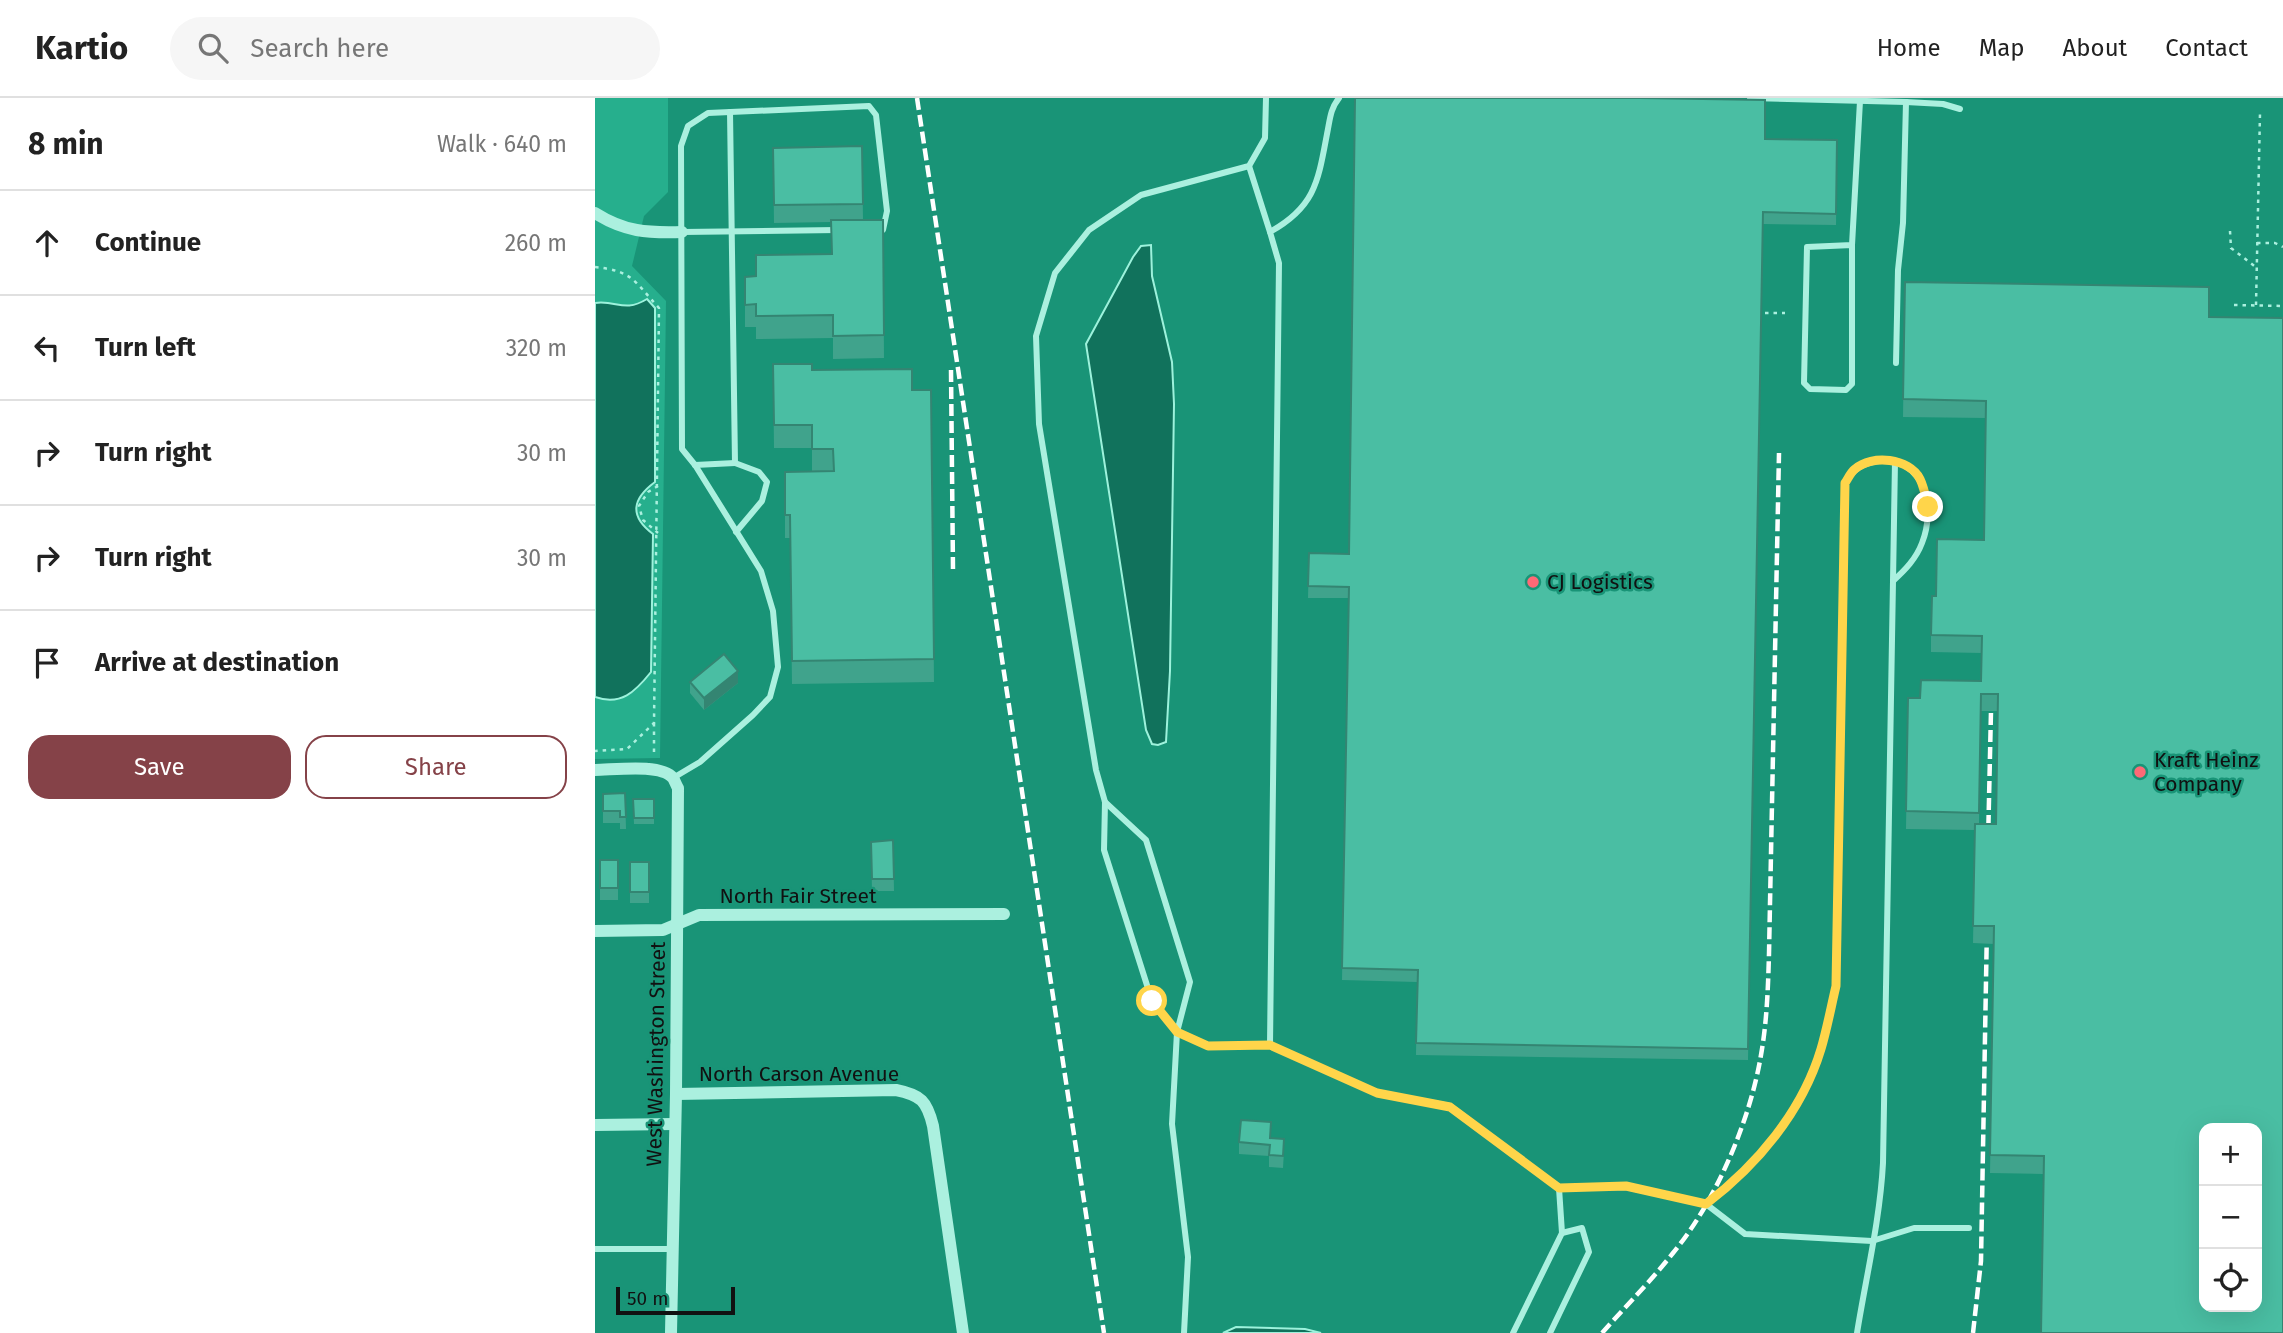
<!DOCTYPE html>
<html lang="en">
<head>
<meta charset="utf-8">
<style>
	body { margin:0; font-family:"Fira Sans",sans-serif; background:#f6f6f6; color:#222 }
	.controls { position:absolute; right:21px; bottom:21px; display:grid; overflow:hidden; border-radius:14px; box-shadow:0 7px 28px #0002 }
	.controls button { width:63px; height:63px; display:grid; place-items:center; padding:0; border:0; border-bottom:2px solid #e0e0e0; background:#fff; color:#222; font:35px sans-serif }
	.scale { position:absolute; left:21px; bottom:18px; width:119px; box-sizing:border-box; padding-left:7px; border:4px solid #111; border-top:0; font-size:19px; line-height:24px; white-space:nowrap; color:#111; -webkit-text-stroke:5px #199477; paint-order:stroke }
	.stop { position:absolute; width:21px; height:21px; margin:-16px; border:5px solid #ffd54a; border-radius:50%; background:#fff }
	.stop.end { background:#ffd54a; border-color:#fff; box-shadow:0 2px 7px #0008 }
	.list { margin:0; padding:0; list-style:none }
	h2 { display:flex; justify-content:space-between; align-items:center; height:91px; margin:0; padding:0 28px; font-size:30px }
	h2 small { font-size:23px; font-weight:400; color:#767676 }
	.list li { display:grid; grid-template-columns:46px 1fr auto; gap:21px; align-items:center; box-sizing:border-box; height:105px; padding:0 28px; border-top:2px solid #e0e0e0 }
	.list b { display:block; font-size:26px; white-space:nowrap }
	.list em { font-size:23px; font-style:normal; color:#767676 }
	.actions { display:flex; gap:14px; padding:21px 28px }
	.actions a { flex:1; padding:16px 0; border:2px solid #854248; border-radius:21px; text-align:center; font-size:24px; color:#854248 }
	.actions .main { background:#854248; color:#fff }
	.icon { flex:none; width:38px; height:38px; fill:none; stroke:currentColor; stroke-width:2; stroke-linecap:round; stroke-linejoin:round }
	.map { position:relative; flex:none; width:1688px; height:1235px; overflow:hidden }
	header { display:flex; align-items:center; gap:42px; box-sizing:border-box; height:98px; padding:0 35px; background:#fff; border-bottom:2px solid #e0e0e0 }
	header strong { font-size:33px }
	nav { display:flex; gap:38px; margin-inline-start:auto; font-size:24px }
	.search { width:490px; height:63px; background:#f6f6f6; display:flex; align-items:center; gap:18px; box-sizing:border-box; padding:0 24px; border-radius:38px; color:#767676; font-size:26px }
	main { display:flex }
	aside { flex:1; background:#fff }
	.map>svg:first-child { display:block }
	.green { fill:#26af8d }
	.water { fill:#11725c; stroke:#9df2dc; stroke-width:2 }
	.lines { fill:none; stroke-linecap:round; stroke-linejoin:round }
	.path { stroke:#abf0df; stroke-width:2.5; stroke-dasharray:3.5 5; stroke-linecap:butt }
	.service { stroke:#abf0df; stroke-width:6 }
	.minor { stroke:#abf0df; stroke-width:12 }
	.rail { stroke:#fff; stroke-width:4.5; stroke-dasharray:12 5; stroke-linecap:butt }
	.wall { fill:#40a38c; fill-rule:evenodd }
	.shaded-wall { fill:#348572 }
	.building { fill:#4abea3; stroke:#348572; stroke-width:2; fill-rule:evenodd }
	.route { stroke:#ffd54a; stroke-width:9 }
	.poi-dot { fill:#ff6976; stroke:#199477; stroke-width:2.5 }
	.labels { text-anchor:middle; stroke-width:5; stroke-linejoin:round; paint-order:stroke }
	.poi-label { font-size:21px; fill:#111; stroke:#199477; text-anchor:start }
	.street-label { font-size:21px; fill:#111; stroke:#199477 }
</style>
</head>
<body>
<header>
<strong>Kartio</strong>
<div class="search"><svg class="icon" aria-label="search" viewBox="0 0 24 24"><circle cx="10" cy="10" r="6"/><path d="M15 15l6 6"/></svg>Search here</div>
<nav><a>Home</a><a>Map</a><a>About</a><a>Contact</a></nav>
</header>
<main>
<aside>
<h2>8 min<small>Walk · 640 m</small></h2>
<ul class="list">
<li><svg class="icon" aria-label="ahead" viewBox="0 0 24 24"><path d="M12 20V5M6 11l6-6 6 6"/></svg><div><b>Continue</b></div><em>260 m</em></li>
<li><svg class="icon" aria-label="left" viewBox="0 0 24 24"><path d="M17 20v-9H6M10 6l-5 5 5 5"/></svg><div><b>Turn left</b></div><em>320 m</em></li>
<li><svg class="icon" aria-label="right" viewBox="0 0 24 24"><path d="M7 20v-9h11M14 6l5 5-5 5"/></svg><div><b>Turn right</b></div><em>30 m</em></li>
<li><svg class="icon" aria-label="right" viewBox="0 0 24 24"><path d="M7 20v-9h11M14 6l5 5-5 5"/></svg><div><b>Turn right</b></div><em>30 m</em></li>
<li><svg class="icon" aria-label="arrive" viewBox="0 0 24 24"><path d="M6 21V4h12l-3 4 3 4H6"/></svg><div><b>Arrive at destination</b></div></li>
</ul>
<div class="actions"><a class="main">Save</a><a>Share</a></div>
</aside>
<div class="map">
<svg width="1688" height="1235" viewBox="0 0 1688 1235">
	<rect width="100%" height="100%" fill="#199477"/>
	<!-- green -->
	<polygon class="green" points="0,0 73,0 73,94 49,118 37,168 71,203 65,660 0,661"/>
	<!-- water -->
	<g class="water">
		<polygon points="556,147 557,178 577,264 579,306 575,573 571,644 563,647 557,646 551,632 491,246 538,159 546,148"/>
		<path d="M52 201 60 210V384C37 401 34 418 58 436L56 574C40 594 26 608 0 599V205C22 202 29 215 52 201Z"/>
		<polygon points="641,1229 710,1231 726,1235 628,1235"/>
	</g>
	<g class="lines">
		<!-- path -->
		<g class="path">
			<polyline points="1635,133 1636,150 1662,170"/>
			<polyline points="1662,145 1680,145 1688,149"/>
			<path d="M0 169C38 173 39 183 64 210L59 625 32 651 0 653"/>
			<polyline points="1639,207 1688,208"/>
			<polyline points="1661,207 1665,15"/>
			<polyline points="1170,215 1190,215"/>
			<polyline points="63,388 53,394 44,408 48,422 63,435"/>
			<polyline points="59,625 59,656"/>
		</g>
		<!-- service -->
		<g class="service">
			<polyline points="671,0 670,40 654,68 546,97 494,132 460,175 441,238 444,326 501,672 510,704 509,752 557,903 582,934 613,948 675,947 782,995 855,1008 964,1090 1031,1089 1111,1106 1150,1136 1277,1143 1319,1130 1374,1130"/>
			<polyline points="1155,0 1311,4 1348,6 1365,11"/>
			<polyline points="135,14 140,365 164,374 172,384 167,403 141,434"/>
			<polyline points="654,68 675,134"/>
			<polyline points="87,134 243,132"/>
			<polyline points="1257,147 1212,149 1209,285 1215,291 1251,292 1257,286 1257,147 1265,3"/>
			<polyline points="1301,265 1303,172 1308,125 1311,4"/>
			<polyline points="100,367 140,365"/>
			<polyline points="1298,483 1300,363"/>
			<polyline points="78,680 105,664 158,617 175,599 183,569 178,513 166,473 100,367 87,351 86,48 93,28 113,15 274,8 281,17 292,113 288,132 281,132"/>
			<polyline points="510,704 551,742 595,884 582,934 577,1026 593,1159 589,1235"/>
			<path d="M675 947 684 165 675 134C720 109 723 84 732 36 735 22 735 11 744 0"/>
			<path d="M1111 1106C1162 1067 1207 1014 1226 951 1232 931 1236 909 1241 888L1250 385C1259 371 1267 365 1284 363 1330 359 1341 410 1327 445 1321 461 1310 472 1298 483L1288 1065C1285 1122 1271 1179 1262 1235"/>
			<polyline points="0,1151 77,1151"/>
			<polyline points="918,1235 967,1135 964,1090"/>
			<polyline points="955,1235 994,1154 987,1130 967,1135"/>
		</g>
		<!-- minor -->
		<g class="minor">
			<path d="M0 115C30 134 52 135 87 134"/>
			<path d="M0 672C18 672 66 665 78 680 80 683 81 687 83 690L81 996 76 1235"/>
			<polyline points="0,833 68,832 104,817 409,816"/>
			<path d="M81 996 301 992C326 997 332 1003 338 1028L368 1235"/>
			<polyline points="0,1027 80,1026"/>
		</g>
		<!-- rail -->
		<g class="rail">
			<polyline points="322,0 509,1235"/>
			<polyline points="356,272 358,472"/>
			<polyline points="1393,746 1396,613"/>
			<path d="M1007 1235C1031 1208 1056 1183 1078 1155 1121 1103 1155 1023 1166 957 1172 923 1173 890 1174 856L1184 355"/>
			<polyline points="1378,1235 1386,1163 1392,827"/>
		</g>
	</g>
	<!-- wall -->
	<g class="wall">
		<polygon points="1170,41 1242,54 1241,127 1168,126 1153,962 821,957 822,884 747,882 754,500 713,500 714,455 754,456"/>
		<polygon points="267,48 268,122 288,122 289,260 238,261 238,240 161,241 161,229 150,229 150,179 161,178 237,156 236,124 179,125 178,50"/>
		<path d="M1310 184 1614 189 1448 1076 1395 1075 1399 846 1378 845 1380 732 1311 731 1313 600H1325L1386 583 1387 555 1336 554V537L1341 498 1389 442 1391 320 1308 319ZM1386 613H1403L1401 726H1384Z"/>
		<polygon points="178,266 217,272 317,292 336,292 339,584 197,586 195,440 190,440 190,374 217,374 217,350 179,350"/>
		<polygon points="95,584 143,585 109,612 95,595"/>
		<polygon points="30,695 31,731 25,731 25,725 8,725 8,696"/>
		<polygon points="38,701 59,701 59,726 39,726"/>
		<polygon points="298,742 299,793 277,793 276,744"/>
		<rect x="5" y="762" width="18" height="40"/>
		<rect x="35" y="764" width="19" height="41"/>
		<polygon points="676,1040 689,1053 688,1070 674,1069 674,1058 644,1056 644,1044"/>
	</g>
	<!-- shaded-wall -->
	<polygon class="shaded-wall" points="143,573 143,585 109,612 109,600"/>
	<!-- building -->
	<g class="building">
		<polygon points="760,0 1045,0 1170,2 1170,41 1242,42 1241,116 1168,114 1153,951 821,945 823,872 747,870 754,489 713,488 714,455 754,456"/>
		<polygon points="267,48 268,106 179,107 178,50"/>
		<polygon points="236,122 288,122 289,237 238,238 238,217 161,218 161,206 150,207 150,179 161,178 161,157 237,156"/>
		<path d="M1310 184 1614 189V219L1688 220V1235H1446L1449 1058 1395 1057 1399 828H1378L1380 726H1401L1403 596H1386L1384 715 1311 713 1313 600H1325L1326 582 1386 583 1387 538 1336 537 1337 498H1341L1342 441 1389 442 1391 303 1308 301ZM1609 1030H1662V1209H1609Z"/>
		<polygon points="178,266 217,266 217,272 317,271 317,292 336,292 339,561 197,563 195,417 190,417 190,374 239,373 238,351 217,351 217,327 179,327"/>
		<polygon points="129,556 143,573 109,600 95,584"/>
		<polygon points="30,695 31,719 25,719 25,713 8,713 8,696"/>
		<polygon points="38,701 59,701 59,720 39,720"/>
		<polygon points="298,742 299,781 277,781 276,744"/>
		<rect x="5" y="762" width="18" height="28"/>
		<rect x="35" y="764" width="19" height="30"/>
		<polygon points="646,1022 676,1024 675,1040 689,1041 688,1058 674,1057 675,1047 644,1044"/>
	</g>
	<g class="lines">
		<!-- route -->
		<path class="route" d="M557 903 582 934 613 948 675 947 782 995 855 1009 964 1090 1031 1088 1111 1106C1162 1067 1207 1014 1226 951 1232 931 1236 909 1241 888L1250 385C1253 381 1255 375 1260 371 1277 356 1314 360 1325 381 1329 389 1331 400 1333 409"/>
	</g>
	<!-- markers -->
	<g class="poi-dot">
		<circle cx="938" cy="484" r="7"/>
		<circle cx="1545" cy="674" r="7"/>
	</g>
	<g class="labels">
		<!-- poi labels -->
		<g class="poi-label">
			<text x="952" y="491">CJ Logistics</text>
			<text x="1559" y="669">Kraft Heinz<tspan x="1559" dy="24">Company</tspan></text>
		</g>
		<!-- street labels -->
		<g class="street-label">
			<text x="203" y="805">North Fair Street</text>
			<text transform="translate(61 956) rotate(-89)" y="7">West Washington Street</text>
			<text x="204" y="983">North Carson Avenue</text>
		</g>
	</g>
</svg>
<div class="controls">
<button>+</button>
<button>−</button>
<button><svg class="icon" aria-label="locate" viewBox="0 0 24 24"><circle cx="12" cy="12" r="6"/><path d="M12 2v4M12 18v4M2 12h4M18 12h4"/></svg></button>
</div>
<div class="scale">50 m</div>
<div class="stop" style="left:557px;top:903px"></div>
<div class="stop end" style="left:1333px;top:409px"></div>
</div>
</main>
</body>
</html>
